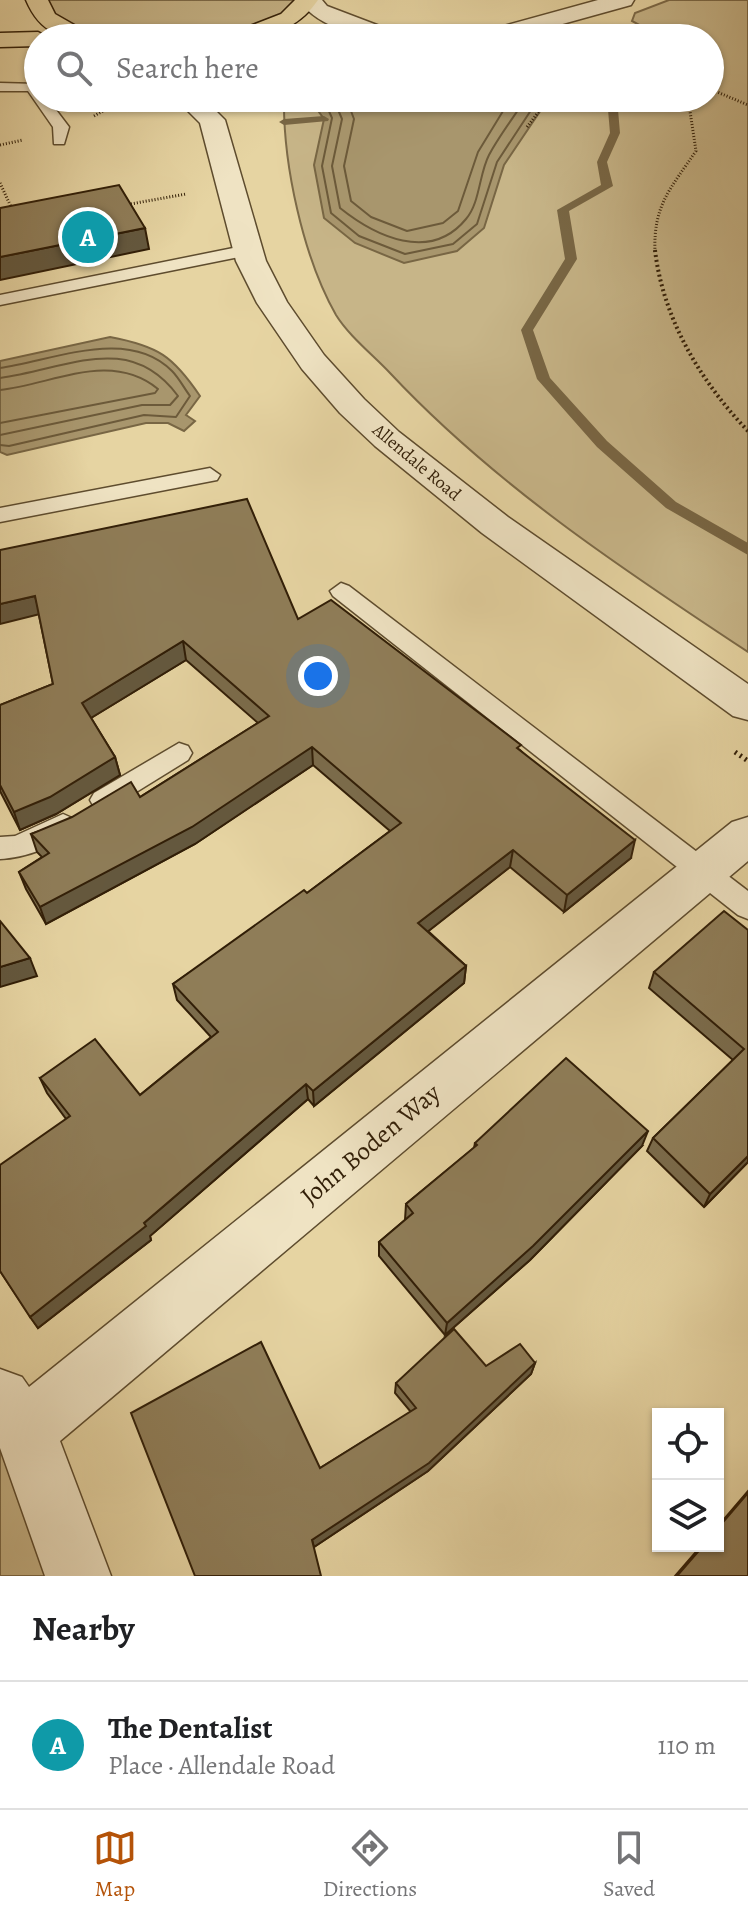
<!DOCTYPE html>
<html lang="en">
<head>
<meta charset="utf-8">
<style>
	body { margin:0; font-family:Alegreya,serif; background:#f2f2f2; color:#202124 }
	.controls { position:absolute; right:24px; bottom:24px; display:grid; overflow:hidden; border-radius:0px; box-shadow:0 2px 6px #0004 }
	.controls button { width:72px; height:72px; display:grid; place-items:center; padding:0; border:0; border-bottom:2px solid #e0e0e0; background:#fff; color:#202124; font:40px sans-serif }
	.you { position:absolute; left:318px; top:676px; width:28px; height:28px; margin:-20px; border:6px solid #fff; border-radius:50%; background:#1a73e8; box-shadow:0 0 0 12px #1a73e833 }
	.badge { display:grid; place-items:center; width:52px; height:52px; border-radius:50%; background:#b45309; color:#fff; font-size:26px; font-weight:700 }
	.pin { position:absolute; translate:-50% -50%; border:4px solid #fff; box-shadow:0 2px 8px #0006 }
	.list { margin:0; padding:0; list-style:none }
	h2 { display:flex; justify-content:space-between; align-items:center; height:104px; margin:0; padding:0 32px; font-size:34px }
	h2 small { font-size:26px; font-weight:400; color:#757577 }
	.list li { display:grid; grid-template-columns:52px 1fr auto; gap:24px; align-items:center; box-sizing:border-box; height:128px; padding:0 32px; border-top:2px solid #e0e0e0 }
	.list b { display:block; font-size:30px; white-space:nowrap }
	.list p { margin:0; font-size:26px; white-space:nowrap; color:#757577 }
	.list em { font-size:26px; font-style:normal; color:#757577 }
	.icon { flex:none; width:44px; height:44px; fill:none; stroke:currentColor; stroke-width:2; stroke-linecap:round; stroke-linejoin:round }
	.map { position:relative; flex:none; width:748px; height:1576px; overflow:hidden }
	.search { position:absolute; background:#fff; box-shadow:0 2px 6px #0004; left:24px; right:24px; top:24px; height:88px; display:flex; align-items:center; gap:20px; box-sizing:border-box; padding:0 28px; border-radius:44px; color:#757577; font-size:30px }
	.sheet { height:232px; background:#fff }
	nav { display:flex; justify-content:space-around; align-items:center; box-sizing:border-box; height:112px; border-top:2px solid #e0e0e0; background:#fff; font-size:22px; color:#757577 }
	nav a { display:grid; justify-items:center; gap:4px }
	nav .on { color:#b45309 }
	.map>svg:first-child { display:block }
	.green { fill:#c7b588; stroke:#7c6a48; stroke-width:2 }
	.water { fill:#a8966d; stroke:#786644; stroke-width:2 }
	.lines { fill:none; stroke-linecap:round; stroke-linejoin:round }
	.shore { stroke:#6c5a3a; stroke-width:2 }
	.stream { fill:#786644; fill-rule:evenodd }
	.service-casing { stroke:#5e4c2e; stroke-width:3 }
	.minor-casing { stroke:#5e4c2e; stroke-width:3 }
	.primary-casing { stroke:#311e07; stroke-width:3 }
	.path-far2 { stroke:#311e07; stroke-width:3; stroke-dasharray:1 2; stroke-linecap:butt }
	.path-far1 { stroke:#311e07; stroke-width:4; stroke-dasharray:2 3; stroke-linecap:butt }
	.path { stroke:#311e07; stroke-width:5; stroke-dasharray:2 4; stroke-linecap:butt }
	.service { fill:#efe3c3; fill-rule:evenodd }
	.minor { fill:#efe3c3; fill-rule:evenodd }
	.primary { fill:#e6d4a2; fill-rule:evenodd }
	.wall { fill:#7b6c4c; stroke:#311e07; stroke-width:2 }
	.shaded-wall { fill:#64583e; stroke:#311e07; stroke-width:2 }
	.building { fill:#8f7d58; stroke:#311e07; stroke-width:2 }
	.labels { text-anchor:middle; stroke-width:7; stroke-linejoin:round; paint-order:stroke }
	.far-street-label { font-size:18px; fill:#311e07; stroke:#efe3c3 }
	.near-street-label { font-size:26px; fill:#311e07; stroke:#efe3c3 }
</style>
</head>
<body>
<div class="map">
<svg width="748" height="1576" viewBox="0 0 748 1576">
	<rect width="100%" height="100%" fill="#e6d4a2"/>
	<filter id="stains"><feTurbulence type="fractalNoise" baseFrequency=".0025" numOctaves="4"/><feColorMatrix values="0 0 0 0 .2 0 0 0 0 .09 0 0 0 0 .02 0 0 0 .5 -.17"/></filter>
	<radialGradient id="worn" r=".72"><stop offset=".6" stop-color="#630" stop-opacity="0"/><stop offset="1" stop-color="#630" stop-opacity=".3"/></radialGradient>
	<!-- green -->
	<g class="green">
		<polygon points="37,0 307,0 253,35 240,38 85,38 72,34"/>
		<path d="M669 0H748V652C622 569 494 484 390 373 373 355 349 336 336 315 303 257 283 164 284 98H710V38H599L645 28 632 21 635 13Z"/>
		<polygon points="0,1399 78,1576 0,1576"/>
	</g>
	<!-- water -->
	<g class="water">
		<polygon points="316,98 549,98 504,165 484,228 457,251 404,263 355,243 324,218 314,165 324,119 314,105"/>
		<path d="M110 337C158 346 173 356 200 396L186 415 195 421 184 431 168 423H146L7 455 0 452V361Z"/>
	</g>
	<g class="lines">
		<!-- shore -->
		<g class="shore">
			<polyline points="323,98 332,118 322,166 331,213 359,236 405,254 453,244 477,224 497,162 539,98"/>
			<path d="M333 98 342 119 332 166 340 208C375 236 430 263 466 219 480 203 479 174 489 155 499 136 514 117 526 98"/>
			<polyline points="346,98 354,119 344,166 351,201 371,217 407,231 443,223 458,211 478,152 511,98"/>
			<path d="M0 368C52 361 128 326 172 371 179 378 184 388 190 396L176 417 144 415 9 446 0 445"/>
			<path d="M0 378C68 369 129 330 178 396L170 405H142L0 435"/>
			<path d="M0 390C54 384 110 350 158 389L155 393 0 423"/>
		</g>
		<!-- stream -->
		<g class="stream">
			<polygon points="607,98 617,98 620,133 607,162 613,186 569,211 577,259 533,330 550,378 607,441 676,502 748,543 748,555 666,508 597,447 537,379 521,330 565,259 557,210 601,185 597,162 610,133"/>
			<polygon points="324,116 329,119 328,121 284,125 279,122 284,119"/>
		</g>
		<defs>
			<g id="service">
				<polygon points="0,83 37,84 38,98 47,98 69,127 64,144 54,144 53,127 28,91 0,91"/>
				<polygon points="248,245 254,246 254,254 0,305 0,295"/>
				<polygon points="210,468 220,475 217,480 0,522 0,508"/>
				<polygon points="341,583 349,586 748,891 748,919 738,915 333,596 330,591"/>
				<polygon points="179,743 188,746 192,753 188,760 112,807 103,810 94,807 90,800 94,793"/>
				<path d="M63 814 72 818 76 825C65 846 22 858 0 859V837L15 836Z"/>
			</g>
			<g id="minor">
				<path d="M299 0H322L327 6 398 33 402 38C367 38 320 31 299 0Z"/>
				<polygon points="598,0 634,0 631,5 512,38 474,38 478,33"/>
				<polygon points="263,24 341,31 353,38 255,36 251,31 255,26"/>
				<polygon points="175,98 203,98 225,120 266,261 287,302 324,355 364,399 399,432 508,517 748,684 748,720 733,716 482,533 375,446 340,413 302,369 257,303 236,261 200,123"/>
				<polygon points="748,817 748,861 60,1441 111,1576 45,1576 0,1448 0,1369 22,1377 29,1387 732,822"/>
			</g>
			<g id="primary">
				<path d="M26 0H48L55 14 97 38C61 38 41 35 26 0Z"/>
				<path d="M295 0H318C296 32 265 38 228 38L232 33 281 14Z"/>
				<polygon points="38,32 49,38 38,38 38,46 0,47 0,33"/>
			</g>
		</defs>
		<!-- service casing -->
		<use href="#service" class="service-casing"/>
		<!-- minor casing -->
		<use href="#minor" class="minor-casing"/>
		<!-- primary casing -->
		<use href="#primary" class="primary-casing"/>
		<!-- path-far2 -->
		<g class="path-far2">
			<polyline points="710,89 748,105"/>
			<polyline points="94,116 126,98"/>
			<polyline points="527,127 549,98"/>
			<polyline points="0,145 23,140"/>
			<polyline points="0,183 12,209"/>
			<polyline points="125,205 186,194"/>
			<path d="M655 252C653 205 671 188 696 151L688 98"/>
		</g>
		<!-- path-far1 -->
		<path class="path-far1" d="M655 250C663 319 701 382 748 431"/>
		<!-- path -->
		<polyline class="path" points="735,752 748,761"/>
		<!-- service -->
		<use href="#service" class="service"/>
		<!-- minor -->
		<use href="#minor" class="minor"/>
		<!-- primary -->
		<use href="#primary" class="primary"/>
	</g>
	<!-- wall -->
	<g class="wall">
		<polygon points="0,550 298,619 520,750 631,858 564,912 510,867 428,931 466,966 464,983 314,1106 308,1099 150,1236 151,1240 38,1328 0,1271 66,1119 47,1093 40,1078 140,1095 211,1037 177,1000 173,984 307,893 390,831 313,765 195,844 46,924 26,889 19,872 42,857 37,852 31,834 140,797 258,723 186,660 91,718 115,757 120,775 56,814 20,830 0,791 0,705 53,684 39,615"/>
		<polygon points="748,930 748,1162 704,1207 647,1151 653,1138 733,1060 649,988 654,972"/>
		<polygon points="475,1143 642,1146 530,1260 445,1335 379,1256 379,1242 405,1220 406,1204 474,1148"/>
		<polygon points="535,1363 531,1374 428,1471 314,1547 320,1468 411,1412 395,1393 396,1383 486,1366"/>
		<polygon points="748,1491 748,1576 675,1576 701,1546 718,1546 718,1526"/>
	</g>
	<!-- shaded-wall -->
	<g class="shaded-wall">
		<polygon points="145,228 149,249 0,280 0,257"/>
		<polygon points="35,596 40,614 0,624 0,604"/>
		<polygon points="183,641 186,660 86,721 82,703"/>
		<polygon points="312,747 313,765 195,844 46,924 40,907"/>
		<polygon points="115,757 120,775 56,814 20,830 14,812"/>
		<polygon points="635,840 631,858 564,912 567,895"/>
		<polygon points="513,850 510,867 417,940 418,923"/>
		<polygon points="30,958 37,976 0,987 0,967"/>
		<polygon points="466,966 464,983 314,1106 313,1091"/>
		<polygon points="306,1084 308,1099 150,1236 151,1240 38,1328 30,1317 144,1223"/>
		<polygon points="648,1131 642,1146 530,1260 445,1335 447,1323"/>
		<polygon points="748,1156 748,1162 704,1207 710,1194"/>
		<polygon points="535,1363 531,1374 428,1471 314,1547 312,1540"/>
	</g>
	<!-- building -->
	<g class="building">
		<polygon points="119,185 145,228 0,257 0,208"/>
		<polygon points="247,499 298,619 331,600 521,745 517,748 635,840 567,895 513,850 418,923 466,966 313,1091 306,1084 144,1223 146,1226 30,1317 0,1271 0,1165 70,1116 40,1078 95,1039 140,1095 218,1032 173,984 304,890 307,893 401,823 312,747 192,827 40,907 19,872 49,853 31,834 72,817 131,782 140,797 269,716 183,641 82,703 115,757 50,797 14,812 0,785 0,705 53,684 35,596 0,604 0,550"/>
		<polygon points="724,911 748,930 748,1156 710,1194 653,1138 744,1049 654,972"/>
		<polygon points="0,921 30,958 0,967"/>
		<polygon points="566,1058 648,1131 533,1246 447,1323 379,1242 413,1213 406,1204 477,1145 475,1143"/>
		<polygon points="454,1329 486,1366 520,1344 535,1363 429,1463 312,1540 321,1576 195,1576 131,1413 261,1342 320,1468 416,1408 396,1383"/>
		<polygon points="748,1493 748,1576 677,1576 703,1546 718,1546 718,1528"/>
	</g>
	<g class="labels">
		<!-- far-street labels -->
		<g class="far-street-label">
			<text transform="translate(417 462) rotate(40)" y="6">Allendale Road</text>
		</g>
		<!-- near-street labels -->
		<g class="near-street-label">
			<text transform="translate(370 1144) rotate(-40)" y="9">John Boden Way</text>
		</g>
	</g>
	<rect width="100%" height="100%" filter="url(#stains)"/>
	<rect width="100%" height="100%" fill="url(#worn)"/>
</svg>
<div class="controls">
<button><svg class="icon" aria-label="locate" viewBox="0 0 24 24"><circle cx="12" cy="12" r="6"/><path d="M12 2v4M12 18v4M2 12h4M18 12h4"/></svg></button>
<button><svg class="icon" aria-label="layers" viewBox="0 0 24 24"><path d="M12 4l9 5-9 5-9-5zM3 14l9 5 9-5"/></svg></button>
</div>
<div class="you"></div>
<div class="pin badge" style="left:88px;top:237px;background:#0f9aa8">A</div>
<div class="search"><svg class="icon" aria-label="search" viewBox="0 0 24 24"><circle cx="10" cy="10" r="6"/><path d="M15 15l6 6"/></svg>Search here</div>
</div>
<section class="sheet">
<h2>Nearby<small></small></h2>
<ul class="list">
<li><span class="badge" style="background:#0f9aa8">A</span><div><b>The Dentalist</b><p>Place · Allendale Road</p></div><em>110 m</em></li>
</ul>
</section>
<nav>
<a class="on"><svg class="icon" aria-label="map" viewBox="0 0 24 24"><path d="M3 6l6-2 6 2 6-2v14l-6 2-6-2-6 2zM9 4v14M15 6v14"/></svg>Map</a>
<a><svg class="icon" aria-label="directions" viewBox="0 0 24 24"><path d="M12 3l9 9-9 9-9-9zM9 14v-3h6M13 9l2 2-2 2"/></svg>Directions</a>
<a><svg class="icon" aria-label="saved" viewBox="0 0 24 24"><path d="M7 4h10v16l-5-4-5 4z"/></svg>Saved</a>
</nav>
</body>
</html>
